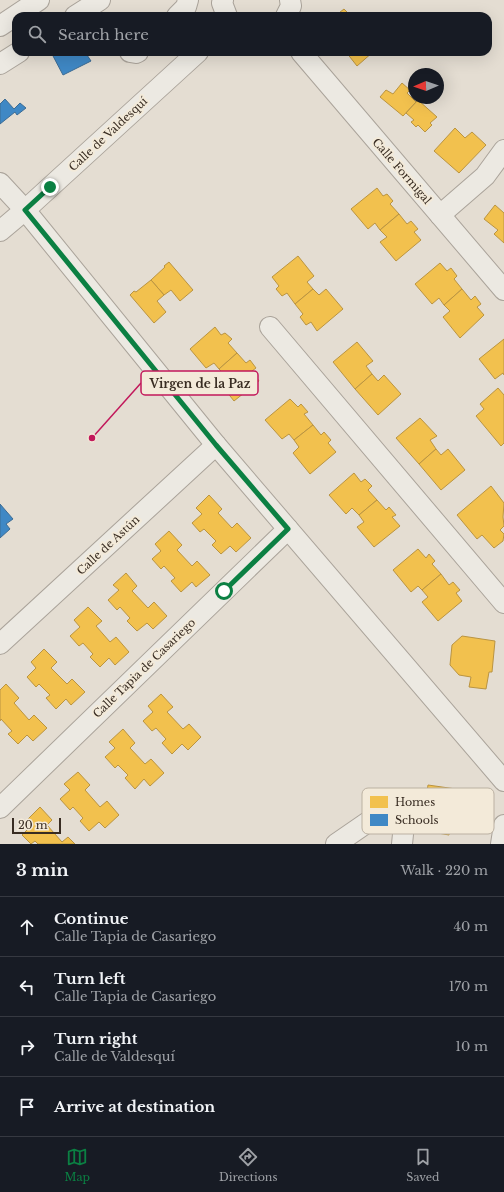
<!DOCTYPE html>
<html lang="en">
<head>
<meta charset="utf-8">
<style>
	body { margin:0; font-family:"Libre Baskerville",serif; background:#242831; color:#f1f3f6 }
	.compass { position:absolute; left:408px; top:68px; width:36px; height:36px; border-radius:50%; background:#171b24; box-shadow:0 4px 16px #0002; rotate:268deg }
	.scale { position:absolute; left:12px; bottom:10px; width:49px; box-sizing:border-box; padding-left:4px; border:2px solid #382c22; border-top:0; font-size:11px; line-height:14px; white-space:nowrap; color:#382c22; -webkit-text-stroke:3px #f3ead9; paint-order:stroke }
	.stop { position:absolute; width:12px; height:12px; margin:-9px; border:3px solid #0b8043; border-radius:50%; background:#fff }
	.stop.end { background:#0b8043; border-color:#fff; box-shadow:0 1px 4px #0008 }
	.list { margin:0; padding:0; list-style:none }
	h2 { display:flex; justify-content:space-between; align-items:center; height:52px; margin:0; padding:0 16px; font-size:17px }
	h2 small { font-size:13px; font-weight:400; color:#9ea1a6 }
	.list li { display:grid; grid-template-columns:26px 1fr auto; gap:12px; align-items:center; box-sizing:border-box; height:60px; padding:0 16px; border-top:1px solid #363941 }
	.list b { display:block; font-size:15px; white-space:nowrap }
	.list p { margin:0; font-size:13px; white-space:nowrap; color:#9ea1a6 }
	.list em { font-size:13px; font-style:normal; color:#9ea1a6 }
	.icon { flex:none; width:22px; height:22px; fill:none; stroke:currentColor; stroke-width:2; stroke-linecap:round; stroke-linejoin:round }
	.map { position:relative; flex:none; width:504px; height:844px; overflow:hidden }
	.search { position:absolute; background:#171b24; box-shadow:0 4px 16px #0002; left:12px; right:12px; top:12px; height:44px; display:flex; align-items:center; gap:10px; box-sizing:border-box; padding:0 14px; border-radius:12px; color:#9ea1a6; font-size:15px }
	.sheet { height:292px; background:#171b24 }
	nav { display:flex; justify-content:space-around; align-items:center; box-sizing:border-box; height:56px; border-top:1px solid #363941; background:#171b24; font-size:11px; color:#9ea1a6 }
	nav a { display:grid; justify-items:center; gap:2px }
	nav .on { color:#0b8043 }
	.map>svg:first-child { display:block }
	.homes { fill:#f2c14e; stroke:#ba9441 }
	.schools { fill:#3f88c5; stroke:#3d6c94 }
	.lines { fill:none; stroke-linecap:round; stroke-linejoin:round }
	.minor-casing { stroke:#aaa39a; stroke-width:22 }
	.minor { stroke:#ece9e2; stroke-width:20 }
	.route { stroke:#0b8043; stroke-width:5 }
	.labels { text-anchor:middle; stroke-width:4; stroke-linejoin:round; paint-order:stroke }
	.street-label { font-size:11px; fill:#382c22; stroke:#f3ead9 }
	.key { fill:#f3ead9; stroke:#bbb1a2; stroke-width:1 }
	.key-label { font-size:11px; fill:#382c22 }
	.leader { fill:none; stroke:#c2185b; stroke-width:1.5 }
	.callout-dot { fill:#c2185b; stroke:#f3ead9; stroke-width:1.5 }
	.callout { fill:#f3ead9; stroke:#c2185b; stroke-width:1.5 }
	.callout-label { font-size:12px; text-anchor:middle; font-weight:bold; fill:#382c22 }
</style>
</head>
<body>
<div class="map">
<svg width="504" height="844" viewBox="0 0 504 844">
	<rect width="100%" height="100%" fill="#e4ddd2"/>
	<!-- homes -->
	<g class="homes">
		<polygon points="344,9 351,16 335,16"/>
		<polygon points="346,52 373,52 357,66"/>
		<polygon points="402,83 410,90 407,93 416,102 403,116 380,97 386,90 393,94"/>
		<polygon points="418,100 437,117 430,123 432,125 425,132 418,125 416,127 411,122 414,120 406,113"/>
		<polygon points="455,128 465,138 472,132 486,145 459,173 434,151"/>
		<polygon points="377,188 383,196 387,194 393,201 390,204 399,214 380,230 375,223 368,229 351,209"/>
		<polygon points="495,205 504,213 504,243 494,234 498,230 484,219"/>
		<polygon points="399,214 407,224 411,221 418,229 414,232 421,240 396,261 380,242 387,237 380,230"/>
		<polygon points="298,256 314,276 307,282 313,289 295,304 287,293 282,296 276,289 279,286 272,277"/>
		<polygon points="169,262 193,290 180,301 171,290 164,295 151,280 165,267 164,266"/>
		<polygon points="440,263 447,271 451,268 457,276 454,279 462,289 444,305 439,298 432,304 415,284"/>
		<polygon points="151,280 164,295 157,301 166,312 154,323 130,295 134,291 136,292"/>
		<polygon points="313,289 319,295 326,289 343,309 317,331 311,322 306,325 300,317 303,314 295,304"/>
		<polygon points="462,289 471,300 475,296 481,304 477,307 484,315 460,338 443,317 450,311 444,305"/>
		<polygon points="215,327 221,335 225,333 232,339 228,343 237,353 219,369 214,363 206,368 190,349"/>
		<polygon points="504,339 504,375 503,373 495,379 479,359"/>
		<polygon points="357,342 373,361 366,366 372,374 355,389 333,362"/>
		<polygon points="237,353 246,363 250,360 256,368 252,371 259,381 234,401 218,381 225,375 219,369"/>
		<polygon points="372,374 378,381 384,375 401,394 378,415 355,389"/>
		<polygon points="498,388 504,395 504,443 501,446 476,416 484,409 480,404"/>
		<polygon points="290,399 298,407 301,404 308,412 304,414 313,425 294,440 289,434 282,439 265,420"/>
		<polygon points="420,418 437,436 430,440 436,449 419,464 396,438"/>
		<polygon points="313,425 321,435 324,432 331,440 328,443 336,452 310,474 293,453 299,447 294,440"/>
		<polygon points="436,449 441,455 448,449 465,470 441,490 419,464"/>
		<polygon points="354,473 361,482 365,479 372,486 368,490 377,500 359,515 352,508 346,514 329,495"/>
		<polygon points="491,486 504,503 503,517 504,526 500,530 504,534 503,541 494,548 482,535 477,539 457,515"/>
		<polygon points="209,495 222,509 218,513 232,528 237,523 251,538 236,552 230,546 221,554 212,545 216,541 204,529 200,532 192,523 202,514 196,508"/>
		<polygon points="377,500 386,510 389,507 396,515 392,517 400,526 374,547 357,527 364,522 359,515"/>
		<polygon points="169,531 182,545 177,550 192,566 197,561 210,575 196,587 192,582 181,592 171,581 175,578 164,566 161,569 152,559 161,551 155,544"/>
		<polygon points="418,549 426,558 429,554 435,561 432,564 441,574 422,590 418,586 411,592 393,570"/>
		<polygon points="126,573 137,586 132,591 148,608 154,602 167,616 153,629 147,623 137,631 127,621 130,618 120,607 117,610 108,600 119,590 113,585"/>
		<polygon points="441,574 449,585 453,582 460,590 456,593 462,601 438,621 422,602 428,597 422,590"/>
		<polygon points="88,607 102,621 96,626 110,642 116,637 129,652 115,665 109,658 100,667 90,657 93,654 83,643 79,646 70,636 80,627 74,620"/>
		<polygon points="462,636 495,641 492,672 489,672 486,689 469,687 471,677 459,675 450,665 452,645"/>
		<polygon points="44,649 57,662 51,668 67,684 72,679 85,692 71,705 66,699 56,709 46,698 50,695 39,684 36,687 27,677 36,668 31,662"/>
		<polygon points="6,684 19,698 14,703 29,720 34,715 47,728 33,741 27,735 18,744 8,734 12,731 1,719 0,721 0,690"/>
		<polygon points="161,694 173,707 167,712 183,729 189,724 201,737 188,750 182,744 172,754 162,743 166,739 156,728 152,731 143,721 153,712 148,706"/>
		<polygon points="123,729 135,743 130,748 145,764 151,759 164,773 150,786 144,779 135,789 125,778 128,775 118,765 115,768 105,757 115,748 109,742"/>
		<polygon points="78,772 90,785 85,790 100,807 107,801 119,815 105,828 99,822 89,831 80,821 83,818 73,807 70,810 60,799 70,790 64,784"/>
		<polygon points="428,785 456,789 449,835 421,830 424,813 441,815 442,807 425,804"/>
		<polygon points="40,807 52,820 47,825 62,842 68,837 75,844 38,844 35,841 31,844 22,835 32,825 27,820"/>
	</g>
	<!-- schools -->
	<g class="schools">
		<polygon points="56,52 85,52 91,61 63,75 52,54"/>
		<polygon points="5,99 14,109 20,103 26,108 17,115 15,112 0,124 0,104"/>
		<polygon points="0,504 13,519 6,524 10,529 0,538"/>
	</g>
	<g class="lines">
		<defs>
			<g id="minor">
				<polyline points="223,0 222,3 227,16"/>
				<polyline points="75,16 100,0"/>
				<polyline points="177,16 186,7 188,0"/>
				<polyline points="286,16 291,6 290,0"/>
				<polyline points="0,26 39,0"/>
				<polyline points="130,52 136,53 138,52"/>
				<polyline points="301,52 504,290"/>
				<polyline points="0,64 19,52"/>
				<polyline points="0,183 25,210 216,445 504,781"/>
				<polyline points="440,215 485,176 504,150"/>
				<polyline points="0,231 25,210 198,52"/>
				<polyline points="270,327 504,603"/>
				<polyline points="0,644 216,445"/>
				<polyline points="0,808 288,529"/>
				<polyline points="336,844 381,813 396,806 405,815 402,844"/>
				<polyline points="501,844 504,825"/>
			</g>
		</defs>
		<!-- minor casing -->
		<use href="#minor" class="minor-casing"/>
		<!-- minor -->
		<use href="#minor" class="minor"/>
	</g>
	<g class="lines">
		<!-- route -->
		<polyline class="route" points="50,187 25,210 216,445 288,529 224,591"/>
	</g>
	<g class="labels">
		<!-- street labels -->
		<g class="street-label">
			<text transform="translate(108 134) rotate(-43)" y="4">Calle de Valdesquí</text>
			<text transform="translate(402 171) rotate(49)" y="4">Calle Formigal</text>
			<text transform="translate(108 545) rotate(-43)" y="4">Calle de Astún</text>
			<text transform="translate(144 668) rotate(-44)" y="4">Calle Tapia de Casariego</text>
		</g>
	</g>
	<!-- legend -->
	<rect x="362" y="788" width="132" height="46" rx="6" class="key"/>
	<rect x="370" y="796" width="18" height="12" fill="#f2c14e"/>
	<rect x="370" y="814" width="18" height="12" fill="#3f88c5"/>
	<g class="key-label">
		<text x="395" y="806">Homes</text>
		<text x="395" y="824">Schools</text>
	</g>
	<!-- callouts -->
	<path class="leader" d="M92 438L141 383"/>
	<circle class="callout-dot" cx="92" cy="438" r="4"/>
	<rect class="callout" x="141" y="371" width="117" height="24" rx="4"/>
	<g class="callout-label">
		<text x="200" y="388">Virgen de la Paz</text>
	</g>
</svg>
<svg class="compass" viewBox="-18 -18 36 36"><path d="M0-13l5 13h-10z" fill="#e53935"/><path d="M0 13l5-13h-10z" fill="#9ea1a6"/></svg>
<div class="scale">20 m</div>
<div class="stop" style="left:224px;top:591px"></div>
<div class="stop end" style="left:50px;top:187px"></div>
<div class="search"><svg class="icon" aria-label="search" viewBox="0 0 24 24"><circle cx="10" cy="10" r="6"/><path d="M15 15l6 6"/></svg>Search here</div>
</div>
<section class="sheet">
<h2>3 min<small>Walk · 220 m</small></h2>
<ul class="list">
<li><svg class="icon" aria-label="ahead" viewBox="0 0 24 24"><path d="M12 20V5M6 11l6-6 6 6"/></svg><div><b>Continue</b><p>Calle Tapia de Casariego</p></div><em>40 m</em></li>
<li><svg class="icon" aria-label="left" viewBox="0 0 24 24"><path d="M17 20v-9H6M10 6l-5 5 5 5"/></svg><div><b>Turn left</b><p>Calle Tapia de Casariego</p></div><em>170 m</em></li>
<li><svg class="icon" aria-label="right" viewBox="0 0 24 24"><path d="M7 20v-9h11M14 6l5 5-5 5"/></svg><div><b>Turn right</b><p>Calle de Valdesquí</p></div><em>10 m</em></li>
<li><svg class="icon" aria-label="arrive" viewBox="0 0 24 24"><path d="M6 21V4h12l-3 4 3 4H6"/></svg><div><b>Arrive at destination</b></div></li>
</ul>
</section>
<nav>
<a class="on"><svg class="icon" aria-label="map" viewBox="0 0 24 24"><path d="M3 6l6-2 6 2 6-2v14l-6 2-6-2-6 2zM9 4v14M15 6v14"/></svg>Map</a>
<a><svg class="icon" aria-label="directions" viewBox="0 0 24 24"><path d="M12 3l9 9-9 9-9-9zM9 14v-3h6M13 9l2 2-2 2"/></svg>Directions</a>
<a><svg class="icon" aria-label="saved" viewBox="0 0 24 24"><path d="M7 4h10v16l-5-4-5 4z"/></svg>Saved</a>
</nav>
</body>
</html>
